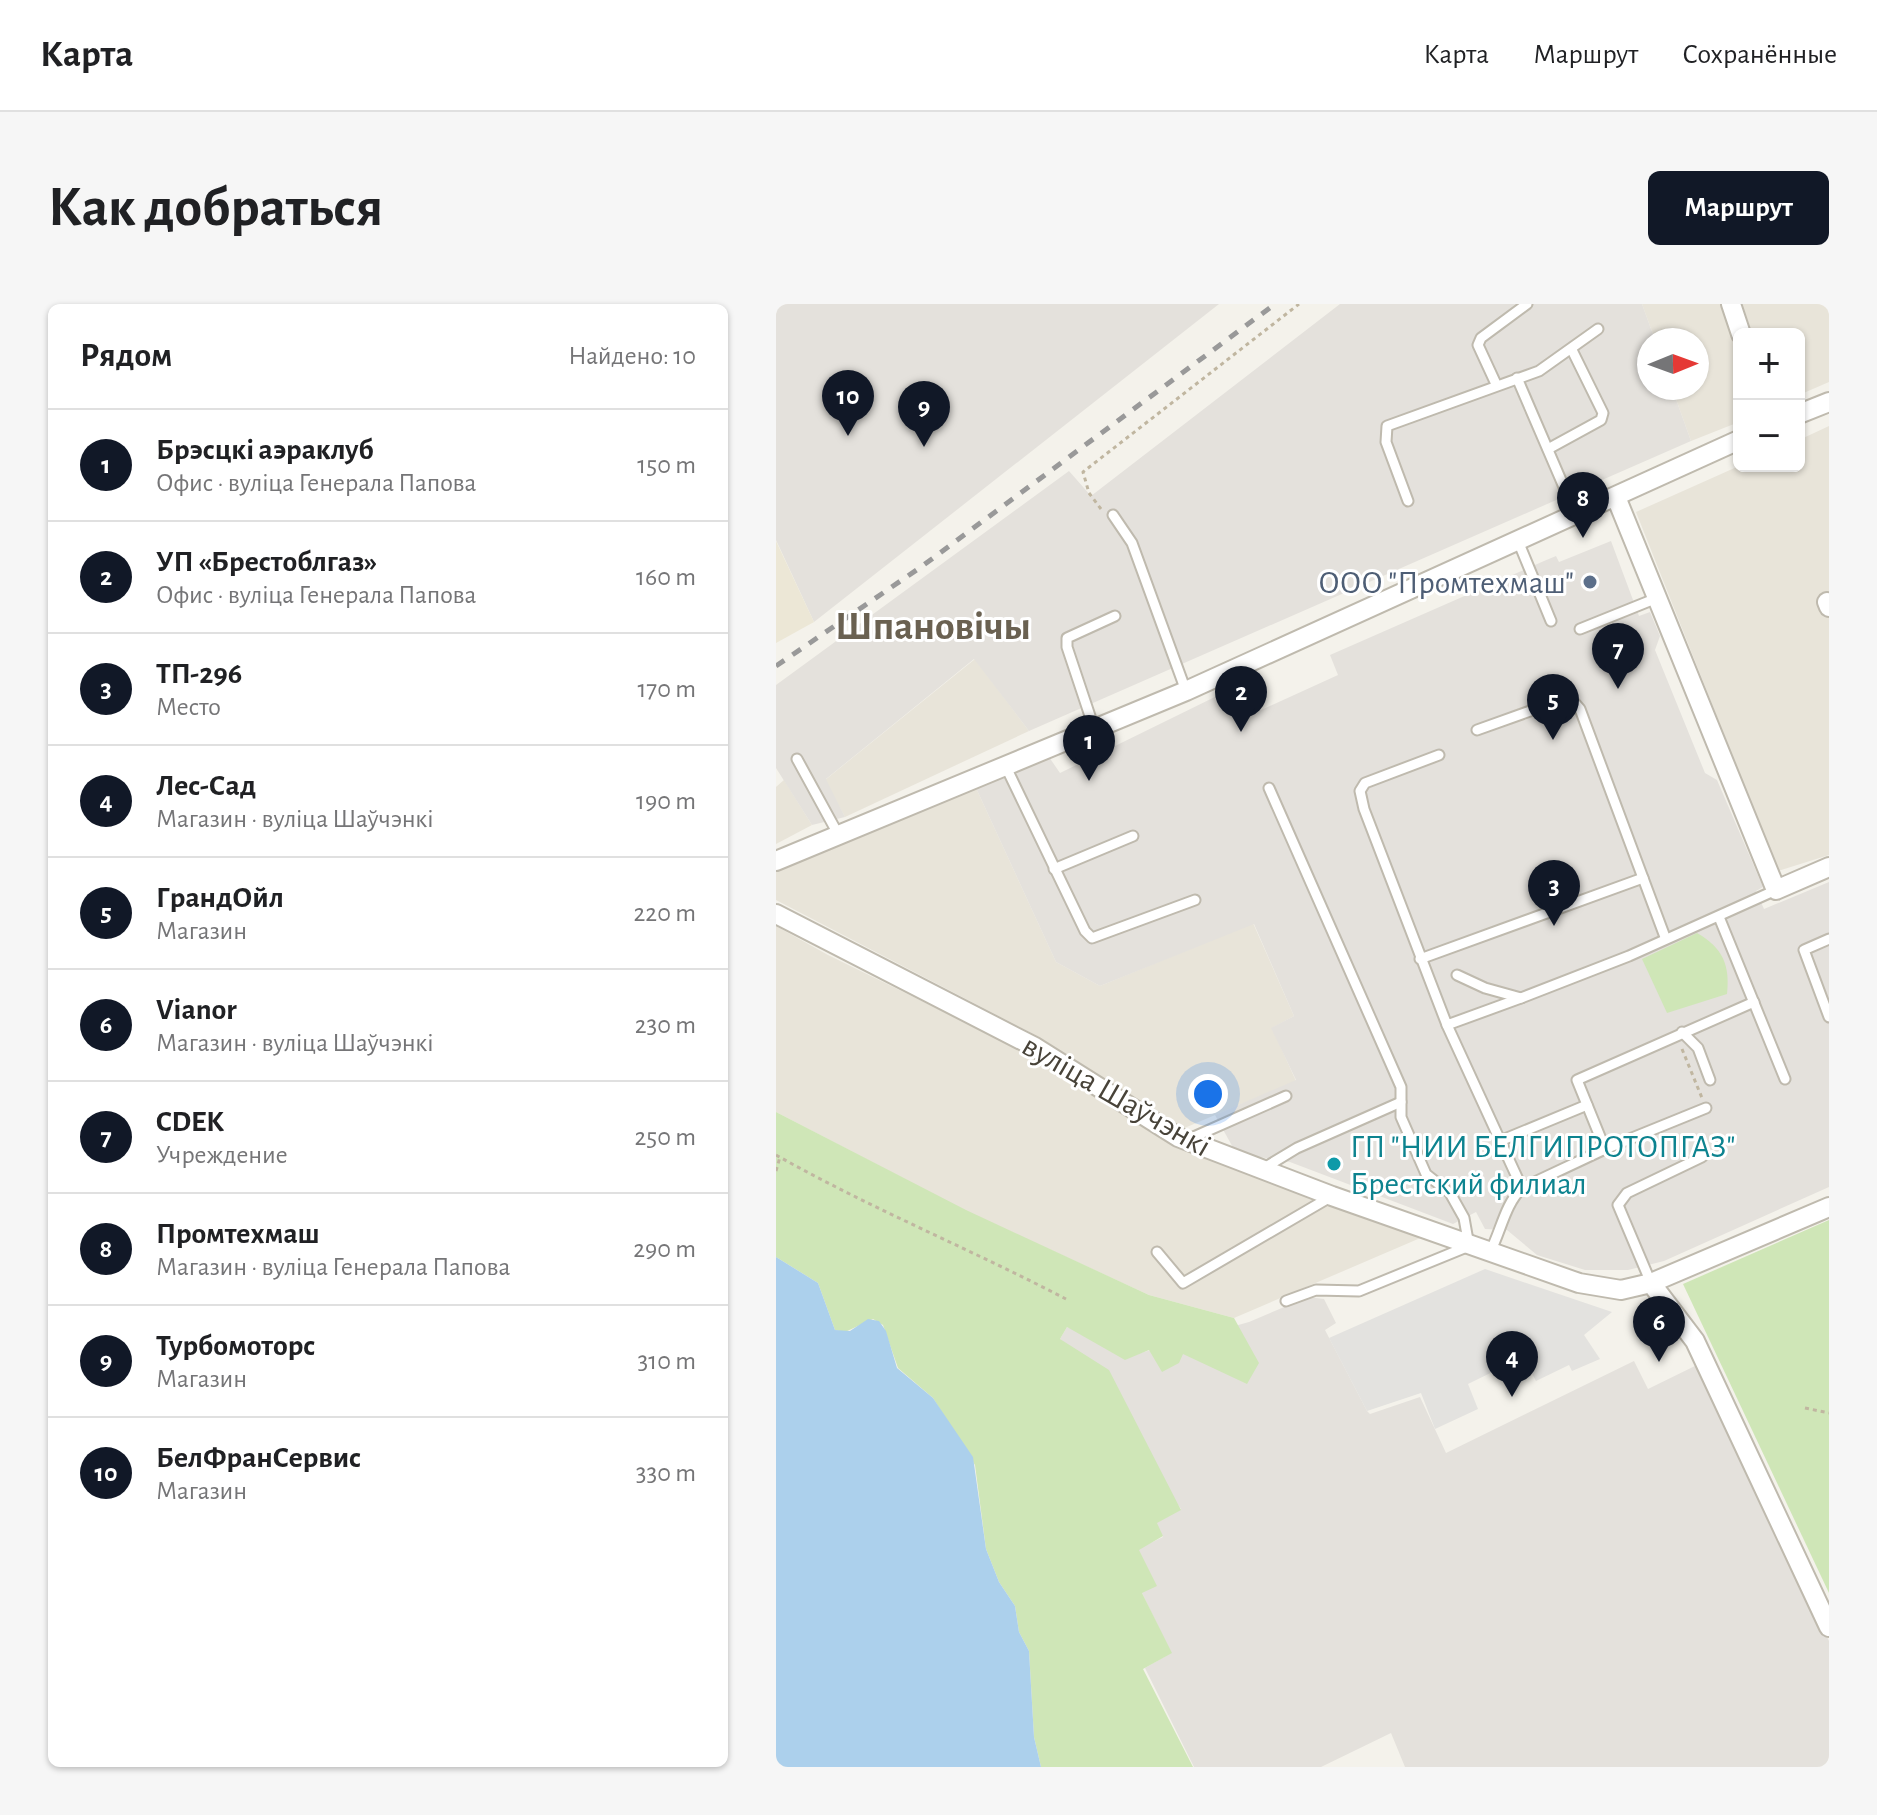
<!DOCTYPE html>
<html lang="ru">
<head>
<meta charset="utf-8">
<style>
	body { margin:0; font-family:"Alegreya Sans",sans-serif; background:#f6f6f6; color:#202124 }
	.controls { position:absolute; right:24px; top:24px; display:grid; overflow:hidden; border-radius:12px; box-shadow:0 2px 6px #0004 }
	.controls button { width:72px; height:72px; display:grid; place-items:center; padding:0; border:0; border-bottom:2px solid #e0e0e0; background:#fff; color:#202124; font:40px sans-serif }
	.compass { position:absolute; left:861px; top:24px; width:72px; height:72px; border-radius:50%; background:#fff; box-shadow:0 2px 6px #0004; rotate:89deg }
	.you { position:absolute; left:432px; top:790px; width:28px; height:28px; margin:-20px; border:6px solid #fff; border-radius:50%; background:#1a73e8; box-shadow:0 0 0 12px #1a73e833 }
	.badge { display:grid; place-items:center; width:52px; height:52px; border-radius:50%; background:#111827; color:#fff; font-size:26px; font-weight:700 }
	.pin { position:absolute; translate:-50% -66px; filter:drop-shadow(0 2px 4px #0008) }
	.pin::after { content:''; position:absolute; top:42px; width:28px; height:24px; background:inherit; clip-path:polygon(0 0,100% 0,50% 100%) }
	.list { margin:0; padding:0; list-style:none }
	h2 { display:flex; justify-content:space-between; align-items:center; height:104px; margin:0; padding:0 32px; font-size:34px }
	h2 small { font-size:26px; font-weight:400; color:#757577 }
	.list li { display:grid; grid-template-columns:52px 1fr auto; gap:24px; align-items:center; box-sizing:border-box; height:112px; padding:0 32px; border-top:2px solid #e0e0e0 }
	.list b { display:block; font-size:30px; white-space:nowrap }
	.list p { margin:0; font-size:26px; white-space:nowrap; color:#757577 }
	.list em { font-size:26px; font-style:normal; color:#757577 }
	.map { position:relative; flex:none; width:1053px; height:1463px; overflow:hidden; border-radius:12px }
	header { display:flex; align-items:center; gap:48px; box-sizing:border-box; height:112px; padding:0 40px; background:#fff; border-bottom:2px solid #e0e0e0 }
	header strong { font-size:38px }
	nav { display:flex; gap:44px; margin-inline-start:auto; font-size:28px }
	.intro { display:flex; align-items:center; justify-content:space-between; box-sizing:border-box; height:192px; padding:0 48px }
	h1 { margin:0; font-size:56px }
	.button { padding:20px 36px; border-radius:12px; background:#111827; color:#fff; font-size:28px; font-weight:700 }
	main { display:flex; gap:48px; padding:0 48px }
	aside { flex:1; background:#fff; border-radius:12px; box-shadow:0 2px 6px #0004 }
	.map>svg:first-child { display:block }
	.residential { fill:#e8e4d9 }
	.industrial { fill:#e4e1dc }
	.education { fill:#ece7d6 }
	.green { fill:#cfe6b7 }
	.parking { fill:#e3e2df }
	.water { fill:#acd0ec }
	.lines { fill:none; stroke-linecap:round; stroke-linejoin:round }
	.lane-casing { stroke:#bfbaae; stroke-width:13 }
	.street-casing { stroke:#bfbaae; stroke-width:22 }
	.path { stroke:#c0b6a0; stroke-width:3; stroke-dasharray:4 4; stroke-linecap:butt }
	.lane { stroke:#fff; stroke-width:9 }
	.street { stroke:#fff; stroke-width:18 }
	.rail { stroke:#999; stroke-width:5; stroke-dasharray:10 10; stroke-linecap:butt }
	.service-dot { fill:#5c6f8a; stroke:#fff; stroke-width:3 }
	.culture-dot { fill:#0f9aa8; stroke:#fff; stroke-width:3 }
	.labels { text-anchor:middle; stroke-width:6; stroke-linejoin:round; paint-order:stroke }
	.service-label { font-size:32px; fill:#4e5e75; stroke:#fff; text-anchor:end }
	.street-label { font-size:32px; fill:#484339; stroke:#fff }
	.culture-label { font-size:32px; fill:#0d838f; stroke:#fff; text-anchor:start }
	.district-label { font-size:40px; font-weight:bold; fill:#6a6151; stroke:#fff }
</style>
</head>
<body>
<header>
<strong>Карта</strong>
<nav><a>Карта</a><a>Маршрут</a><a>Сохранённые</a></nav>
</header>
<div class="intro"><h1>Как добраться</h1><a class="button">Маршрут</a></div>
<main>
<aside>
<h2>Рядом<small>Найдено: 10</small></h2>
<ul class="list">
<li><span class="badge">1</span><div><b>Брэсцкі аэраклуб</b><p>Офис · вуліца Генерала Папова</p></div><em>150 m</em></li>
<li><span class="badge">2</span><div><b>УП «Брестоблгаз»</b><p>Офис · вуліца Генерала Папова</p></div><em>160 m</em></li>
<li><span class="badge">3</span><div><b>ТП-296</b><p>Место</p></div><em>170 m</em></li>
<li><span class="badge">4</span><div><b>Лес-Сад</b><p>Магазин · вуліца Шаўчэнкі</p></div><em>190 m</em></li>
<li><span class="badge">5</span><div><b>ГрандОйл</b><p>Магазин</p></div><em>220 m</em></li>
<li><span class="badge">6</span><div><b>Vianor</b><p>Магазин · вуліца Шаўчэнкі</p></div><em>230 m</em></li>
<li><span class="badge">7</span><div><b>CDEK</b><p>Учреждение</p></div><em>250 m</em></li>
<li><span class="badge">8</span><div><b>Промтехмаш</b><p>Магазин · вуліца Генерала Папова</p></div><em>290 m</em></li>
<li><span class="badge">9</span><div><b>Турбомоторс</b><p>Магазин</p></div><em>310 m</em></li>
<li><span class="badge">10</span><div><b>БелФранСервис</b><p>Магазин</p></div><em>330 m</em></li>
</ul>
</aside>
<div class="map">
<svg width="1053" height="1463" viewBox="0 0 1053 1463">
	<rect width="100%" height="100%" fill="#f4f2eb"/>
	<!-- residential -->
	<g class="residential">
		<polygon points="866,0 946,0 963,49 963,118 915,137 896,84 921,84 921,36 879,36"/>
		<polygon points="964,0 1053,0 1053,78 1023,91 1023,30 974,30"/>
		<polygon points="1053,122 1053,551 1002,567 860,208 963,162 1023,162 1023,136"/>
		<polygon points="199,355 253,427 69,513 49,476"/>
		<polygon points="8,476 36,521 0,540 0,483"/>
		<polygon points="200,484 280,658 324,682 477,619 518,712 496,724 520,777 406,825 263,733 0,596 0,566"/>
		<polygon points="0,622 52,651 252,749 398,843 649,932 458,1014 373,991 190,907 0,808"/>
	</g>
	<!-- industrial -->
	<g class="industrial">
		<polygon points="0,0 443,0 38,318 0,236"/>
		<polygon points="564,0 866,0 879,36 873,36 873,84 896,84 915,137 253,427 198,355 50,475 69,513 36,521 0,464 0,381 293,167 315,192"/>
		<polygon points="835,237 863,312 874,308 884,332 879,346 929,469 941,476 987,583 980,587 988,605 1053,578 1053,883 888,957 852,966 809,966 761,951 731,926 709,925 700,908 677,920 514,858 460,849 439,811 520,776 495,724 518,712 478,620 324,682 280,658 200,484 273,453 284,469 447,389 459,418 562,371 554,351 768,257 780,252 783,258"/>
		<polygon points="532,993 548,995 560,1019 549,1026 591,1107 594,1110 644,1093 670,1149 858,1057 872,1085 923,1060 1053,1337 1053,1463 629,1463 615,1429 545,1463 418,1463 369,1364 395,1349 366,1289 362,1245 387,1233 380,1219 405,1205 284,1035 291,1023 361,1050 473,1018"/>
	</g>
	<!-- education -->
	<polygon class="education" points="0,237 38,318 0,339"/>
	<!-- green -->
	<g class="green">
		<path d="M921 629C947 644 954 661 951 690L891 709 866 655Z"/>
		<polygon points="0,808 190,906 373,991 458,1014 483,1059 471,1080 407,1050 403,1059 386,1068 373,1046 349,1056 291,1023 284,1035 333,1066 405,1206 381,1219 387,1232 363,1246 381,1282 366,1289 396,1349 367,1365 417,1463 265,1463 258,1433 253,1347 243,1328 239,1302 223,1278 210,1245 199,1161 157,1094 122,1064 107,1021 97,1015 69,1028 59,1026 42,979 0,953"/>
		<polygon points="1053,916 1053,1289 907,980"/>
	</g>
	<!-- parking -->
	<polygon class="parking" points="709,965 836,1008 808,1031 824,1055 796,1067 793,1061 760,1077 747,1053 692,1080 702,1105 659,1125 645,1089 591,1107 553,1034"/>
	<!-- water -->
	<polygon class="water" points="0,953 42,979 59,1026 74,1027 92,1015 103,1017 110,1027 121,1064 157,1094 197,1153 210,1245 223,1278 239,1302 243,1328 253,1347 258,1433 265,1463 0,1463"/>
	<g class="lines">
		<defs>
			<g id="lane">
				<polyline points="741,74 800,211"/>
				<polyline points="720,80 702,41 705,34 751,0"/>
				<polyline points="772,145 825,116 827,109 796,46"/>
				<polyline points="632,197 610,138 611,122 763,67 822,25"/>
				<polyline points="337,211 356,239 410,387"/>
				<polyline points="742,237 775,317"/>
				<polyline points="804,325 881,294"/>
				<polyline points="318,424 291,343 291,334 339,312"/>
				<polyline points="701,426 785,396 797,397 804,405 889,633"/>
				<polyline points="663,451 589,479 584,487 588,505 671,721 745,694"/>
				<polyline points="21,455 62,530"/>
				<polyline points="229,461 309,627 316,634 419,596"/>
				<polyline points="493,484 625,783 625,813 650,870 674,889 688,914 693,942 583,987 540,986 510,997"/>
				<polyline points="278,565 357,532"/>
				<polyline points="943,613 1009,775"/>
				<polyline points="1053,635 1028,646 1053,713"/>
				<polyline points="644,655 867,574"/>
				<polyline points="681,671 709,684 745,694 853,652 1000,586"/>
				<polyline points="671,721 746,884"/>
				<polyline points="906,728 922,744 934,776"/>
				<polyline points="413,835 510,792"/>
				<polyline points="724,837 811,801"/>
				<polyline points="829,845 930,804"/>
				<polyline points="488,864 521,844 625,798"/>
				<polyline points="381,948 407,979 556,892"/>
				<path d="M714 948C725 927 729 900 746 884L829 845 801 776 978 698"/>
				<polyline points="875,979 842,901 851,889 926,853"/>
			</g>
			<g id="street">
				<polyline points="955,0 965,30"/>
				<polyline points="1023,110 1053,98"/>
				<polyline points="840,193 1000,586 1053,563"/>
				<polyline points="1051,298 1053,303"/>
				<polyline points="0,557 410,387 963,136"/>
				<polyline points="0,610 259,743 402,833 556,892 803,979 845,986 875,979 1053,903"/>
				<polyline points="875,979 919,1037 1053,1323"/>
			</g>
		</defs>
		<!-- lane casing -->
		<use href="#lane" class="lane-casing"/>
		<!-- street casing -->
		<use href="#street" class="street-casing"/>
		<!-- path -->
		<g class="path">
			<polyline points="325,205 313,189 307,168 523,0"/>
			<polyline points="906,745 926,794"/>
			<path d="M0 851C94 904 194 945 290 995"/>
			<polyline points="0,867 4,853"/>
			<polyline points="1029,1104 1053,1109"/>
		</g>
		<!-- lane -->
		<use href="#lane" class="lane"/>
		<!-- street -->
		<use href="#street" class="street"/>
		<!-- rail -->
		<polyline class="rail" points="0,362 145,263 499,0"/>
	</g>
	<!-- markers -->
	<circle class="service-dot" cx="814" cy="278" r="8"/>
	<circle class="culture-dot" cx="558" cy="860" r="8"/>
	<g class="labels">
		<!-- service labels -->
		<g class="service-label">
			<text x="798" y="289">ООО "Промтехмаш"</text>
		</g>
		<!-- street labels -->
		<g class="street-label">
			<text transform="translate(341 791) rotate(30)" y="11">вуліца Шаўчэнкі</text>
		</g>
		<!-- culture labels -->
		<g class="culture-label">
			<text x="574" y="853">ГП "НИИ БЕЛГИПРОТОПГАЗ"<tspan x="574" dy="37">Брестский филиал</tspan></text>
		</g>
		<!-- district labels -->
		<g class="district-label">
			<text x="157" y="335">Шпановічы</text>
		</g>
	</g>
</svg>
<div class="controls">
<button>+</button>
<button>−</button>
</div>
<svg class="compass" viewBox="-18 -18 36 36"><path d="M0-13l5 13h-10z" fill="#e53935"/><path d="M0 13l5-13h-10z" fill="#757577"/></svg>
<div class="you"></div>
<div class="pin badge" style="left:313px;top:477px">1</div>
<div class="pin badge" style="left:465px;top:428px">2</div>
<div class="pin badge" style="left:778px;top:622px">3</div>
<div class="pin badge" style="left:736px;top:1093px">4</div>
<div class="pin badge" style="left:777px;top:436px">5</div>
<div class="pin badge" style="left:883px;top:1058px">6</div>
<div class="pin badge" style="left:842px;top:385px">7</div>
<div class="pin badge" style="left:807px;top:234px">8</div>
<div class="pin badge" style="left:148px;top:143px">9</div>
<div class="pin badge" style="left:72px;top:132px">10</div>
</div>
</main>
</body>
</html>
